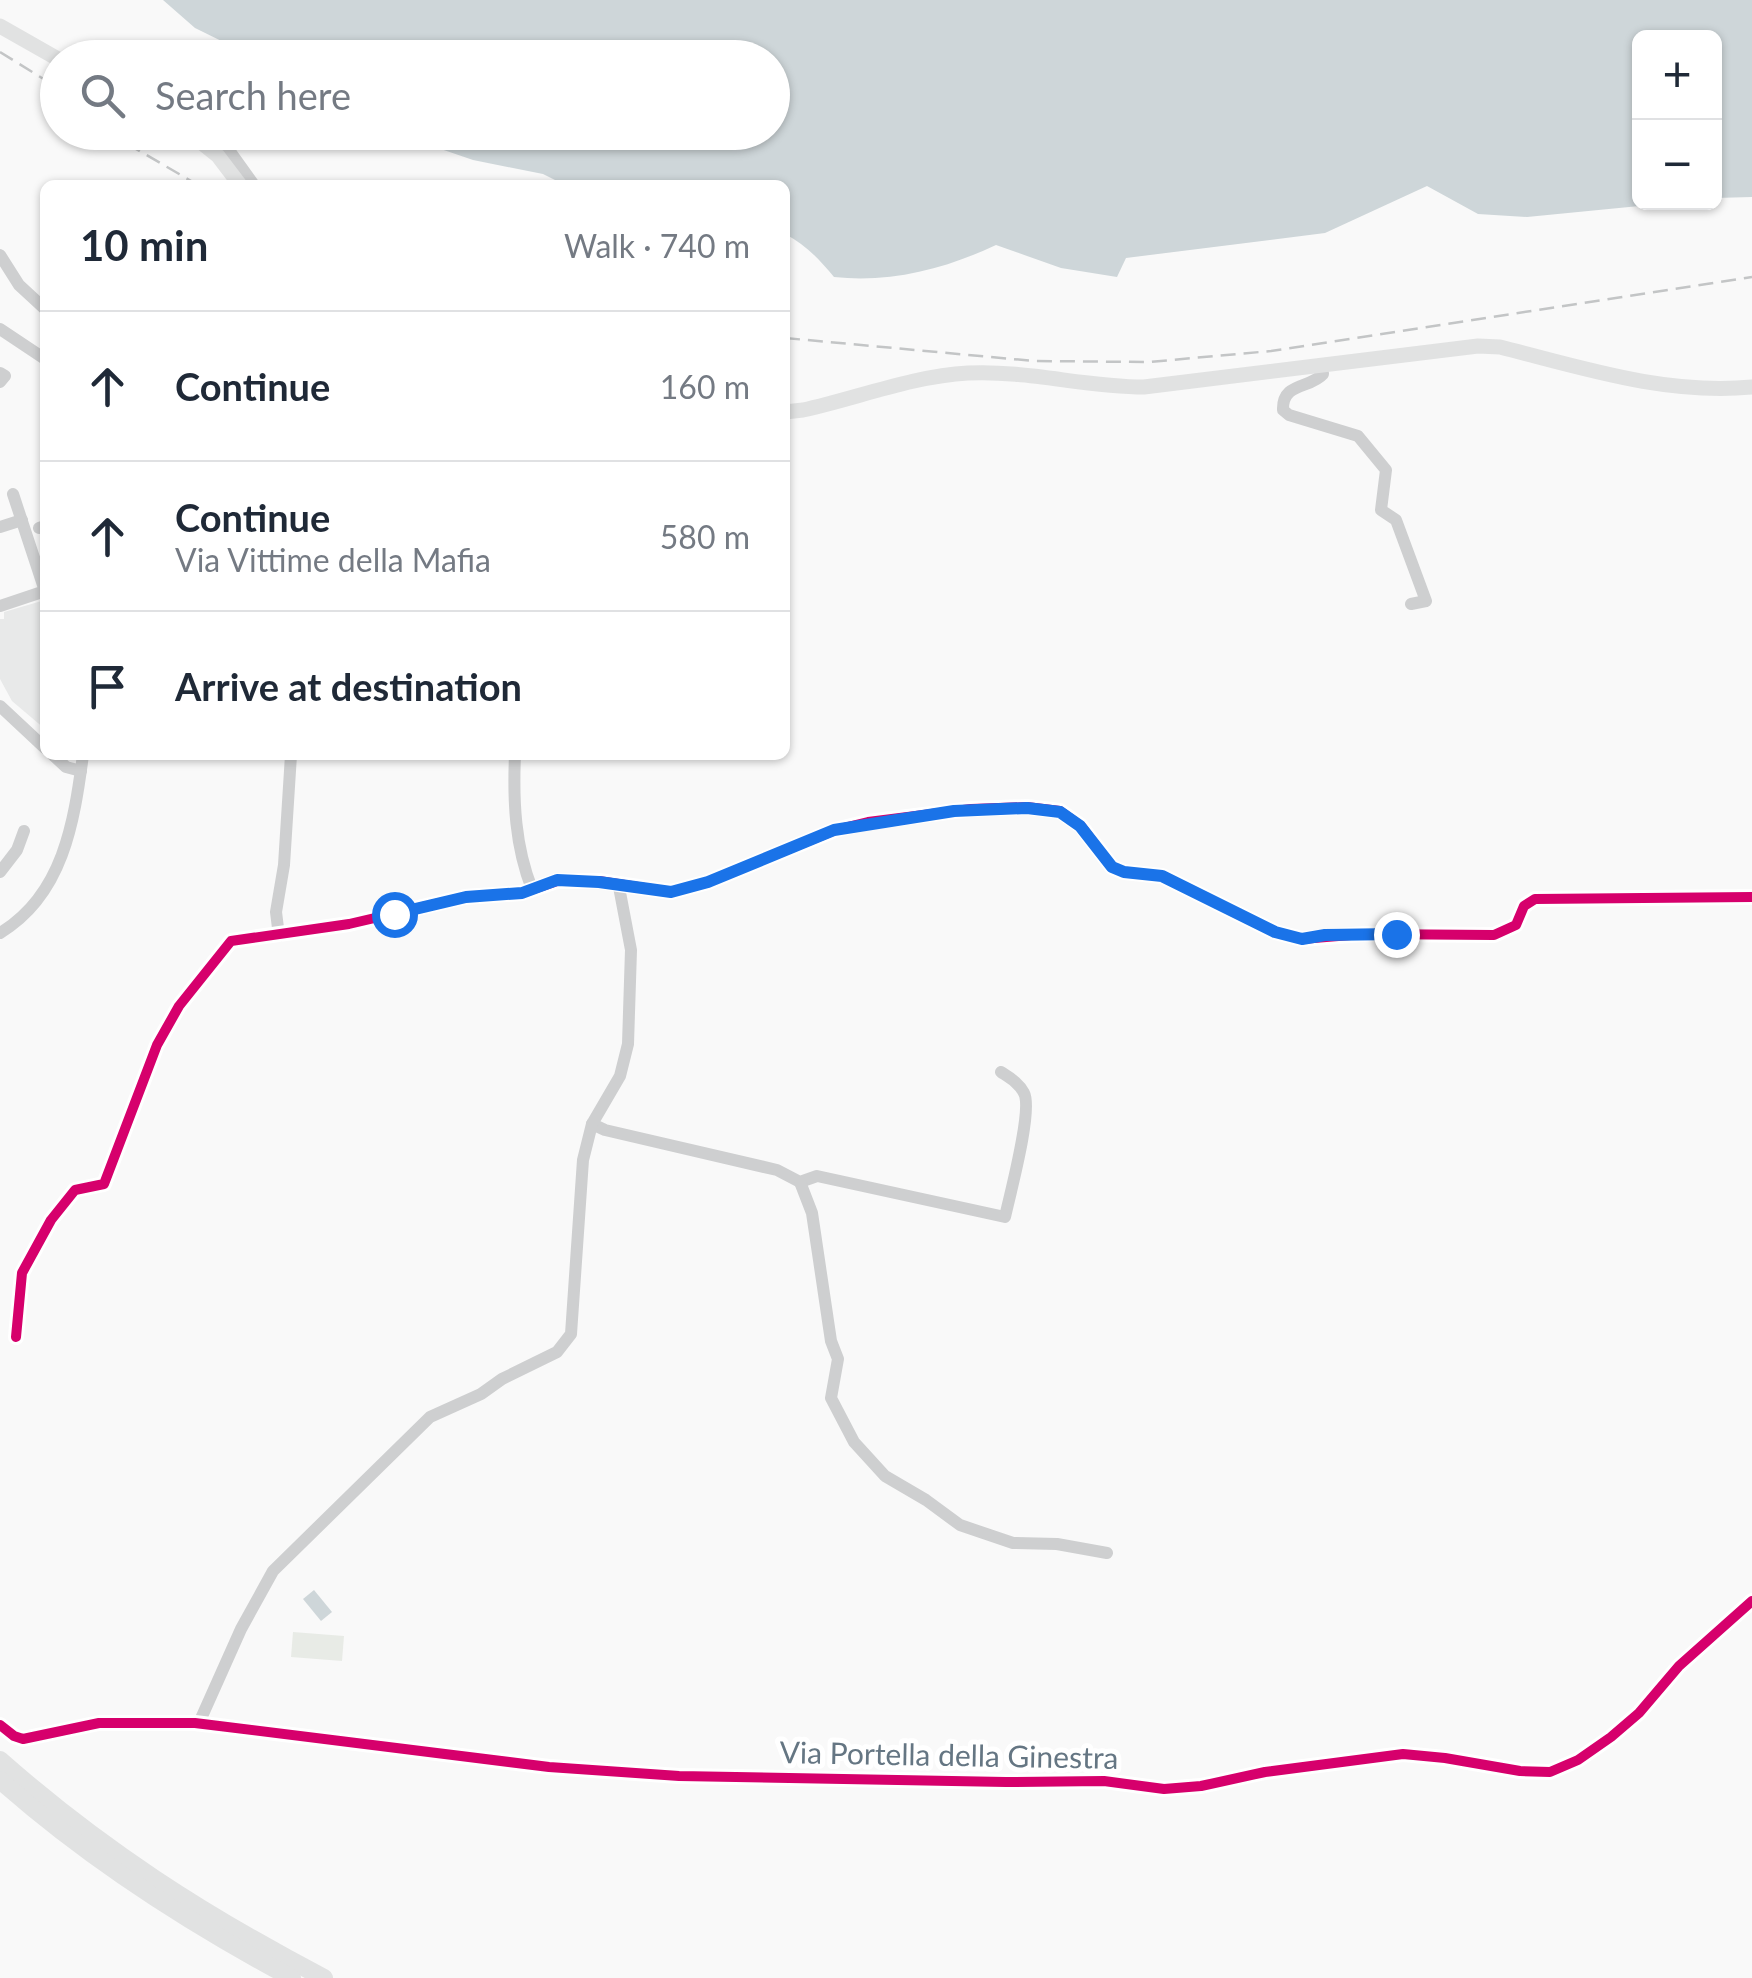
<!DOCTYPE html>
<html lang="en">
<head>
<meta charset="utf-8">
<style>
	body { margin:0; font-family:Lato,sans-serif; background:#f2f2f3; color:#1f2937 }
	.controls { position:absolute; right:30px; top:30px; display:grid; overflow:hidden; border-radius:15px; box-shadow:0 2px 8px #0004 }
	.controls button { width:90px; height:90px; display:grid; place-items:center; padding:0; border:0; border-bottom:2px solid #e0e1e3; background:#fff; color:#1f2937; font:50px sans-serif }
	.stop { position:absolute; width:30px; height:30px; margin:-22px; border:8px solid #1a73e8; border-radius:50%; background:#fff }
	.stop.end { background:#1a73e8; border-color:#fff; box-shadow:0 2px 10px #0008 }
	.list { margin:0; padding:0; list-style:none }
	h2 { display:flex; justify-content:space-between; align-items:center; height:130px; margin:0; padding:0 40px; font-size:42px }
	h2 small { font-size:32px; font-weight:400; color:#747a83 }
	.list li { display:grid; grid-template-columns:65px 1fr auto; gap:30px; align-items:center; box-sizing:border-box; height:150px; padding:0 40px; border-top:2px solid #e0e1e3 }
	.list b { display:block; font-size:38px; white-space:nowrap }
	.list p { margin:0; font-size:32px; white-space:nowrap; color:#747a83 }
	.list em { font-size:32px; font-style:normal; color:#747a83 }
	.icon { flex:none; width:55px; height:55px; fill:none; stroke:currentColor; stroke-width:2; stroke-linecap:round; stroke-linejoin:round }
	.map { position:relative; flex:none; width:1752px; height:1978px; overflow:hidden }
	.search { position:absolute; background:#fff; box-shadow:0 2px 8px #0004; left:40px; top:40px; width:750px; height:110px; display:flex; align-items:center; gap:25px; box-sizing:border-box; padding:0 35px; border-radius:55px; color:#747a83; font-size:38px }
	.panel { position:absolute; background:#fff; box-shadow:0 2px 8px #0004; left:40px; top:180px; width:750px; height:580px; border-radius:15px }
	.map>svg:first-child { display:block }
	.built { fill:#e8e9e9 }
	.green { fill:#e8ebe6 }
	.water { fill:#ced6d9 }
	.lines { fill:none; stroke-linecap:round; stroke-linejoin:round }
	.minor { stroke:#cecfd0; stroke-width:12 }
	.major { stroke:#e1e2e2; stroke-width:15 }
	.highway { stroke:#e1e2e2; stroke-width:18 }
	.rail { stroke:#c3c5c6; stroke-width:2.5; stroke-dasharray:15 8; stroke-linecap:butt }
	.cycleway-casing { stroke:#fff; stroke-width:16 }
	.cycleway { stroke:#d6006c; stroke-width:10 }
	.route { stroke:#1a73e8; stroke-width:12 }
	.labels { text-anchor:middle; stroke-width:10; stroke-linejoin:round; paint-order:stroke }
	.street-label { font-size:30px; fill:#657683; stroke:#fff }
</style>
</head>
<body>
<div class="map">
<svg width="1752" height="1978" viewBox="0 0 1752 1978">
	<rect width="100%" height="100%" fill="#f9f9f9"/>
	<!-- built -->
	<polygon class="built" points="45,600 45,729 12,701 0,679 0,619 4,619 4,612"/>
	<!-- green -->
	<polygon class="green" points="293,1632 344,1636 342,1661 291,1657"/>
	<!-- water -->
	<g class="water">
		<path d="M163 0H1752V197L1715 198 1714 38H1640V202L1670 203 1527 217 1478 214 1427 186 1325 233 1126 258 1117 277 1061 268 996 245C945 269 891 283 834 277 819 259 805 244 785 234V185H565L543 174 473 160 394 133 772 132V58L254 57 195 28Z"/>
		<polygon points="314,1590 332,1612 321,1621 303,1599"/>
	</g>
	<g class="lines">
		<!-- minor -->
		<g class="minor">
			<polyline points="216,132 254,185"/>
			<polyline points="0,255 19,285 45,309"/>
			<polyline points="0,329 45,359"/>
			<path d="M1322 365 1323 374C1310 389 1282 382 1283 410L1289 415 1358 436 1386 470 1381 510 1396 520 1426 601 1411 604"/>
			<polyline points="0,373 5,376 0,382"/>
			<polyline points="13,494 45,591"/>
			<polyline points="0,527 22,520"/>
			<polyline points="39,528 45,526"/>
			<polyline points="0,606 45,591"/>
			<polyline points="0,706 45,748"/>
			<polyline points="53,755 66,767 81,771"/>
			<path d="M515 755C513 801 515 846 532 889"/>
			<polyline points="0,872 17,850 24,831"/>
			<path d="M0 933C63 895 74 823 83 755"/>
			<polyline points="279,936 276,912 284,865 291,755"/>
			<path d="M592 1124 605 1130 777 1170 800 1182 817 1176 1005 1217C1010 1194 1033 1110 1024 1093 1019 1083 1010 1078 1001 1072"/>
			<polyline points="800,1182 812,1213 831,1341 838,1359 831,1398 854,1442 885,1476 926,1500 960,1525 1013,1543 1057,1544 1107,1553"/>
			<polyline points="16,1337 22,1273 51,1220 75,1190 104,1184 157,1045 179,1006 231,941 349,924 465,897 522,893 557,881 599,881 671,892 708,882 835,830 868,822 971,809 1027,807 1060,811 1081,826 1112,867 1124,872 1162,876 1275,932 1302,939 1363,934 1494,935 1516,925 1524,906 1535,899 1752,897"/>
			<polyline points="199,1723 241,1629 273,1571 430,1417 481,1394 502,1379 557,1352 571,1334 583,1160 592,1124 620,1076 628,1044 631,950 619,887"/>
			<polyline points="0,1725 14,1736 23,1739 99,1723 195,1723 549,1767 679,1776 1006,1782 1104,1781 1164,1789 1201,1786 1265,1772 1403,1754 1445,1758 1520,1771 1550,1772 1578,1760 1611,1737 1639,1713 1679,1666 1752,1601"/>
		</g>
		<!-- major -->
		<g class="major">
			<polyline points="0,26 58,59"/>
			<polyline points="188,132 218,156 240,185"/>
			<path d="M785 412 803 410C857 398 913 376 968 373 1027 370 1085 387 1144 387L1478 346 1500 347C1583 368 1665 395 1752 387"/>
		</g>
		<!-- highway -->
		<g class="highway">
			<path d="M0 1760C102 1850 204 1915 324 1978"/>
			<path d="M0 1780C89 1859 187 1922 292 1978"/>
		</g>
		<!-- rail -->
		<g class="rail">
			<polyline points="0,52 58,88"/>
			<polyline points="107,132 198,185"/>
			<polyline points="785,338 1034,361 1149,362 1271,351 1752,277"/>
		</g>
		<defs>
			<g id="cycleway">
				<polyline points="16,1337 22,1273 51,1220 75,1190 104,1184 157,1045 179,1006 231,941 349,924 465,897 522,893 557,881 599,881 671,892 708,882 835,830 868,822 971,809 1027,807 1060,811 1081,826 1112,867 1124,872 1162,876 1275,932 1302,939 1363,934 1494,935 1516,925 1524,906 1535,899 1752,897"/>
				<polyline points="0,1725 14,1736 23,1739 99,1723 195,1723 549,1767 679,1776 1006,1782 1104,1781 1164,1789 1201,1786 1265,1772 1403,1754 1445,1758 1520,1771 1550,1772 1578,1760 1611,1737 1639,1713 1679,1666 1752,1601"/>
			</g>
		</defs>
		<!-- cycleway casing -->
		<use href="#cycleway" class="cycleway-casing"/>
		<!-- cycleway -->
		<use href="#cycleway" class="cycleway"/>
	</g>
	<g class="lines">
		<!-- route -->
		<polyline class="route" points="394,914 466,897 522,893 557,880 599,882 671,892 708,882 834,830 954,811 1027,808 1060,812 1080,826 1112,867 1124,872 1162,876 1275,932 1302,939 1325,935 1396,934"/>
	</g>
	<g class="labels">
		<!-- street labels -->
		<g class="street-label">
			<text transform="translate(949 1756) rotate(1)" y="10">Via Portella della Ginestra</text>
		</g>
	</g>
</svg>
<div class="controls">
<button>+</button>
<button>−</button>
</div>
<div class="stop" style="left:394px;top:914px"></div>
<div class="stop end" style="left:1396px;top:934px"></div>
<div class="search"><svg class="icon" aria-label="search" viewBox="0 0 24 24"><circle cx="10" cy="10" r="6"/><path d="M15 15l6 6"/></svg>Search here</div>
<section class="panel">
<h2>10 min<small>Walk · 740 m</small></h2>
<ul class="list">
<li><svg class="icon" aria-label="ahead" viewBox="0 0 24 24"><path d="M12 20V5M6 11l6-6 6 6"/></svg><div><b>Continue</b></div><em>160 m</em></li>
<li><svg class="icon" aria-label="ahead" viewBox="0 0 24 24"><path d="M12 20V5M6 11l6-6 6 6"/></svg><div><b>Continue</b><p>Via Vittime della Mafia</p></div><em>580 m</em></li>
<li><svg class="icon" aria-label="arrive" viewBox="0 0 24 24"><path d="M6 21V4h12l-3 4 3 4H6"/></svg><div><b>Arrive at destination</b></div></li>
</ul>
</section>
</div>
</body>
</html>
